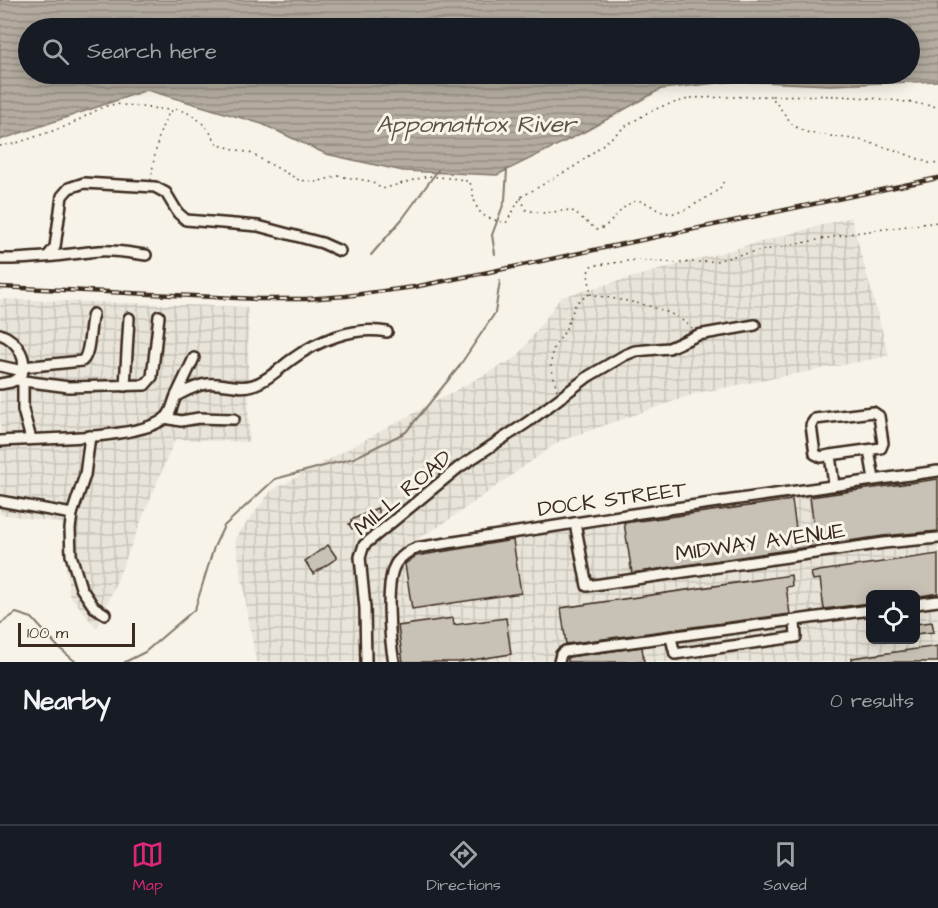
<!DOCTYPE html>
<html lang="en">
<head>
<meta charset="utf-8">
<style>
	body { margin:0; font-family:"Architects Daughter",sans-serif; background:#242831; color:#f1f3f6 }
	.controls { position:absolute; right:18px; bottom:18px; display:grid; overflow:hidden; border-radius:9px; box-shadow:0 3px 15px #0003 }
	.controls button { width:54px; height:54px; display:grid; place-items:center; padding:0; border:0; border-bottom:2px solid #363941; background:#171b24; color:#f1f3f6; font:30px sans-serif }
	.scale { position:absolute; left:18px; bottom:15px; width:117px; box-sizing:border-box; padding-left:6px; border:3px solid #3b2a1e; border-top:0; font-size:16px; line-height:21px; white-space:nowrap; color:#3b2a1e; -webkit-text-stroke:4px #f7f3e8; paint-order:stroke }
	.list { margin:0; padding:0; list-style:none }
	h2 { display:flex; justify-content:space-between; align-items:center; height:78px; margin:0; padding:0 24px; font-size:26px }
	h2 small { font-size:20px; font-weight:400; color:#9ea1a6 }
	.icon { flex:none; width:33px; height:33px; fill:none; stroke:currentColor; stroke-width:2; stroke-linecap:round; stroke-linejoin:round }
	.map { position:relative; flex:none; width:938px; height:662px; overflow:hidden }
	.search { position:absolute; background:#171b24; box-shadow:0 3px 15px #0003; left:18px; right:18px; top:18px; height:66px; display:flex; align-items:center; gap:15px; box-sizing:border-box; padding:0 21px; border-radius:33px; color:#9ea1a6; font-size:22px }
	.sheet { height:162px; background:#171b24 }
	nav { display:flex; justify-content:space-around; align-items:center; box-sizing:border-box; height:84px; border-top:2px solid #363941; background:#171b24; font-size:16px; color:#9ea1a6 }
	nav a { display:grid; justify-items:center; gap:3px }
	nav .on { color:#db2777 }
	.map>svg:first-child { display:block }
	.industrial { fill:url(#industrial-grid); fill-rule:evenodd }
	.water { fill:url(#water-rules); stroke:#84786c; stroke-width:1.5; fill-rule:evenodd }
	.lines { fill:none; stroke-linecap:round; stroke-linejoin:round }
	.stream { stroke:#84786c; stroke-width:2 }
	.building { fill:#c8c1b6; stroke:#3b2a1e; stroke-width:1.5 }
	.minor-casing { stroke:#3b2a1e; stroke-width:14 }
	.path { stroke:#3b2a1e; stroke-width:1.5; stroke-dasharray:1.5 4.5; stroke-linecap:butt }
	.minor { stroke:#f7f3e8; stroke-width:9 }
	.rail-casing { stroke:#3b2a1e; stroke-width:4.5 }
	.rail { stroke:#f7f3e8; stroke-width:2; stroke-dasharray:7; stroke-linecap:butt }
	.labels { text-anchor:middle; stroke-width:6; stroke-linejoin:round; paint-order:stroke }
	.street-label { font-size:22px; fill:#3b2a1e; stroke:#f7f3e8 }
	.water-label { font-size:24px; font-style:italic; fill:#5f5145; stroke:#f7f3e8 }
</style>
</head>
<body>
<div class="map">
<svg width="938" height="662" viewBox="0 0 938 662">
	<defs>
		<pattern id="industrial-grid" width="8" height="8" patternUnits="userSpaceOnUse" patternTransform="scale(1.5)"><rect width="8" height="8" fill="#e9e4d9"/><path d="M0 4h8M4 0v8" fill="none" stroke="#c9c4ba"/></pattern>
		<pattern id="water-rules" width="6" height="5" patternUnits="userSpaceOnUse" patternTransform="scale(1.5)"><rect width="6" height="5" fill="#b4aca0"/><path d="M0 2.5h6" fill="none" stroke="#948c82"/></pattern>
	</defs>
	<rect width="100%" height="100%" fill="#f7f3e8"/>
	<filter id="ink" filterUnits="userSpaceOnUse"><feTurbulence type="fractalNoise" baseFrequency=".0167" numOctaves="2"/><feDisplacementMap in="SourceGraphic" scale="12" xChannelSelector="R" yChannelSelector="G"/><feConvolveMatrix kernelMatrix="1 2 1 2 8 2 1 2 1" color-interpolation-filters="sRGB"/></filter>
	<g filter="url(#ink)">
		<!-- industrial -->
		<g class="industrial">
			<path d="M851 217 889 356 697 393 560 441 443 524 416 540 938 467V662H256L235 538 271 491 517 357 561 297ZM870 594H916V640H870Z"/>
			<polygon points="0,299 248,307 249,442 175,439 97,629 69,594 62,523 0,514"/>
		</g>
		<!-- water -->
		<path class="water" d="M0 0H938V81L830 85 737 81 661 89 586 131 497 175 403 171 326 154 262 124 147 90 0 140ZM28 28H910V74H28Z"/>
		<g class="lines">
			<!-- stream -->
			<g class="stream">
				<polyline points="495,254 492,235 505,200 507,170"/>
				<polyline points="371,255 403,218 438,170"/>
				<polyline points="0,624 16,613 32,618 58,647 76,662"/>
				<polyline points="125,662 145,652 195,609 214,547 224,526 275,479 354,458 406,432 458,368 495,313 500,281"/>
			</g>
		</g>
		<!-- building -->
		<g class="building">
			<polygon points="938,479 938,531 883,536 632,573 624,523 792,500 798,543 816,541 810,497"/>
			<polygon points="377,508 381,516 357,530 355,527 352,529 349,524 352,522 351,520"/>
			<polygon points="513,540 521,593 412,609 405,564 416,556"/>
			<polygon points="328,545 337,558 313,574 305,561"/>
			<polygon points="938,554 938,593 915,597 915,594 870,594 870,603 824,609 820,579 813,580 811,573 819,571"/>
			<polygon points="791,575 792,586 786,587 790,614 566,644 561,608"/>
			<polygon points="453,618 454,625 506,618 511,654 459,662 403,662 398,626"/>
			<polygon points="932,622 934,632 915,634 915,624"/>
			<polygon points="938,646 938,662 852,662 852,658"/>
			<polygon points="642,647 644,662 568,662 568,657"/>
		</g>
		<g class="lines">
			<defs>
				<g id="minor">
					<polyline points="48,256 55,247 62,196 69,188 84,183 155,187 166,193 178,213 186,220 258,226 322,243 340,251"/>
					<path d="M0 259C34 260 66 254 99 251 115 250 131 253 146 255"/>
					<path d="M0 334C17 340 31 361 19 378L11 382 0 384"/>
					<polyline points="0,366 23,371"/>
					<path d="M23 367 82 361C91 354 89 326 93 314"/>
					<polyline points="16,380 69,387 145,385 152,377 159,316"/>
					<polyline points="23,381 23,410 31,439"/>
					<polyline points="125,386 129,318"/>
					<polyline points="176,396 194,358"/>
					<polyline points="165,418 181,421 199,418 234,419"/>
					<polyline points="90,436 85,475 72,514 70,529 71,555 81,588 94,607 105,614"/>
					<path d="M0 441C37 438 136 440 164 419 172 414 172 404 176 396 186 391 196 385 207 384 222 382 238 390 253 385 267 381 280 368 291 360 318 340 354 326 387 332"/>
					<polyline points="869,450 874,479"/>
					<polyline points="830,455 881,448 883,443 879,416 873,412 815,419 811,425 815,454 821,457 830,455 834,485"/>
					<polyline points="0,501 72,514"/>
					<polyline points="575,523 587,586 884,543 938,538"/>
					<polyline points="916,604 938,601"/>
					<polyline points="671,638 675,654 796,637 795,621"/>
					<polyline points="366,662 365,608 360,557 364,545 458,468 528,422 589,376 625,355 635,351 669,348 698,335 755,325"/>
					<path d="M394 662C390 642 384 578 397 562 402 556 409 551 416 548L626 515 938 471"/>
					<polyline points="559,662 561,654 565,651 870,610"/>
				</g>
			</defs>
			<!-- minor casing -->
			<use href="#minor" class="minor-casing"/>
			<!-- path -->
			<g class="path">
				<path d="M772 96C828 94 883 97 938 107"/>
				<polyline points="0,146 14,144 67,126 103,107 115,104 169,110"/>
				<path d="M151 180C153 164 160 114 175 109 197 113 208 128 218 145L250 153 299 180 316 182 338 176 370 181 382 189 428 176 459 179 470 182C477 211 475 216 506 223L521 197 577 165 626 126 647 113 663 106 692 98 771 96 792 124 799 129 809 133 860 140 895 150 929 163 938 164"/>
				<path d="M521 198 526 210 542 213 571 210 597 230C613 226 621 203 637 201 645 200 652 207 658 210 672 216 680 213 692 206 704 199 713 195 723 185V182"/>
				<path d="M590 294C624 302 665 303 692 328"/>
				<path d="M557 390 551 366 552 351 565 331 576 303 589 294C593 284 584 275 591 266L636 260 679 263 716 261 738 255 854 233 938 222"/>
			</g>
			<!-- minor -->
			<use href="#minor" class="minor"/>
			<defs>
				<polyline id="rail" points="0,287 258,299 306,299 346,296 414,287 484,273 938,178"/>
			</defs>
			<!-- rail casing -->
			<use href="#rail" class="rail-casing"/>
			<!-- rail -->
			<use href="#rail" class="rail"/>
		</g>
	</g>
	<g class="labels">
		<!-- street labels -->
		<g class="street-label">
			<text transform="translate(402 492) rotate(-40)" y="8">MILL ROAD</text>
			<text transform="translate(612 498) rotate(-8)" y="8">DOCK STREET</text>
			<text transform="translate(760 541) rotate(-8)" y="8">MIDWAY AVENUE</text>
		</g>
		<!-- water labels -->
		<g class="water-label">
			<text x="476" y="132">Appomattox River</text>
		</g>
	</g>
</svg>
<div class="controls">
<button><svg class="icon" aria-label="locate" viewBox="0 0 24 24"><circle cx="12" cy="12" r="6"/><path d="M12 2v4M12 18v4M2 12h4M18 12h4"/></svg></button>
</div>
<div class="scale">100 m</div>
<div class="search"><svg class="icon" aria-label="search" viewBox="0 0 24 24"><circle cx="10" cy="10" r="6"/><path d="M15 15l6 6"/></svg>Search here</div>
</div>
<section class="sheet">
<h2>Nearby<small>0 results</small></h2>
<ul class="list">
</ul>
</section>
<nav>
<a class="on"><svg class="icon" aria-label="map" viewBox="0 0 24 24"><path d="M3 6l6-2 6 2 6-2v14l-6 2-6-2-6 2zM9 4v14M15 6v14"/></svg>Map</a>
<a><svg class="icon" aria-label="directions" viewBox="0 0 24 24"><path d="M12 3l9 9-9 9-9-9zM9 14v-3h6M13 9l2 2-2 2"/></svg>Directions</a>
<a><svg class="icon" aria-label="saved" viewBox="0 0 24 24"><path d="M7 4h10v16l-5-4-5 4z"/></svg>Saved</a>
</nav>
</body>
</html>
